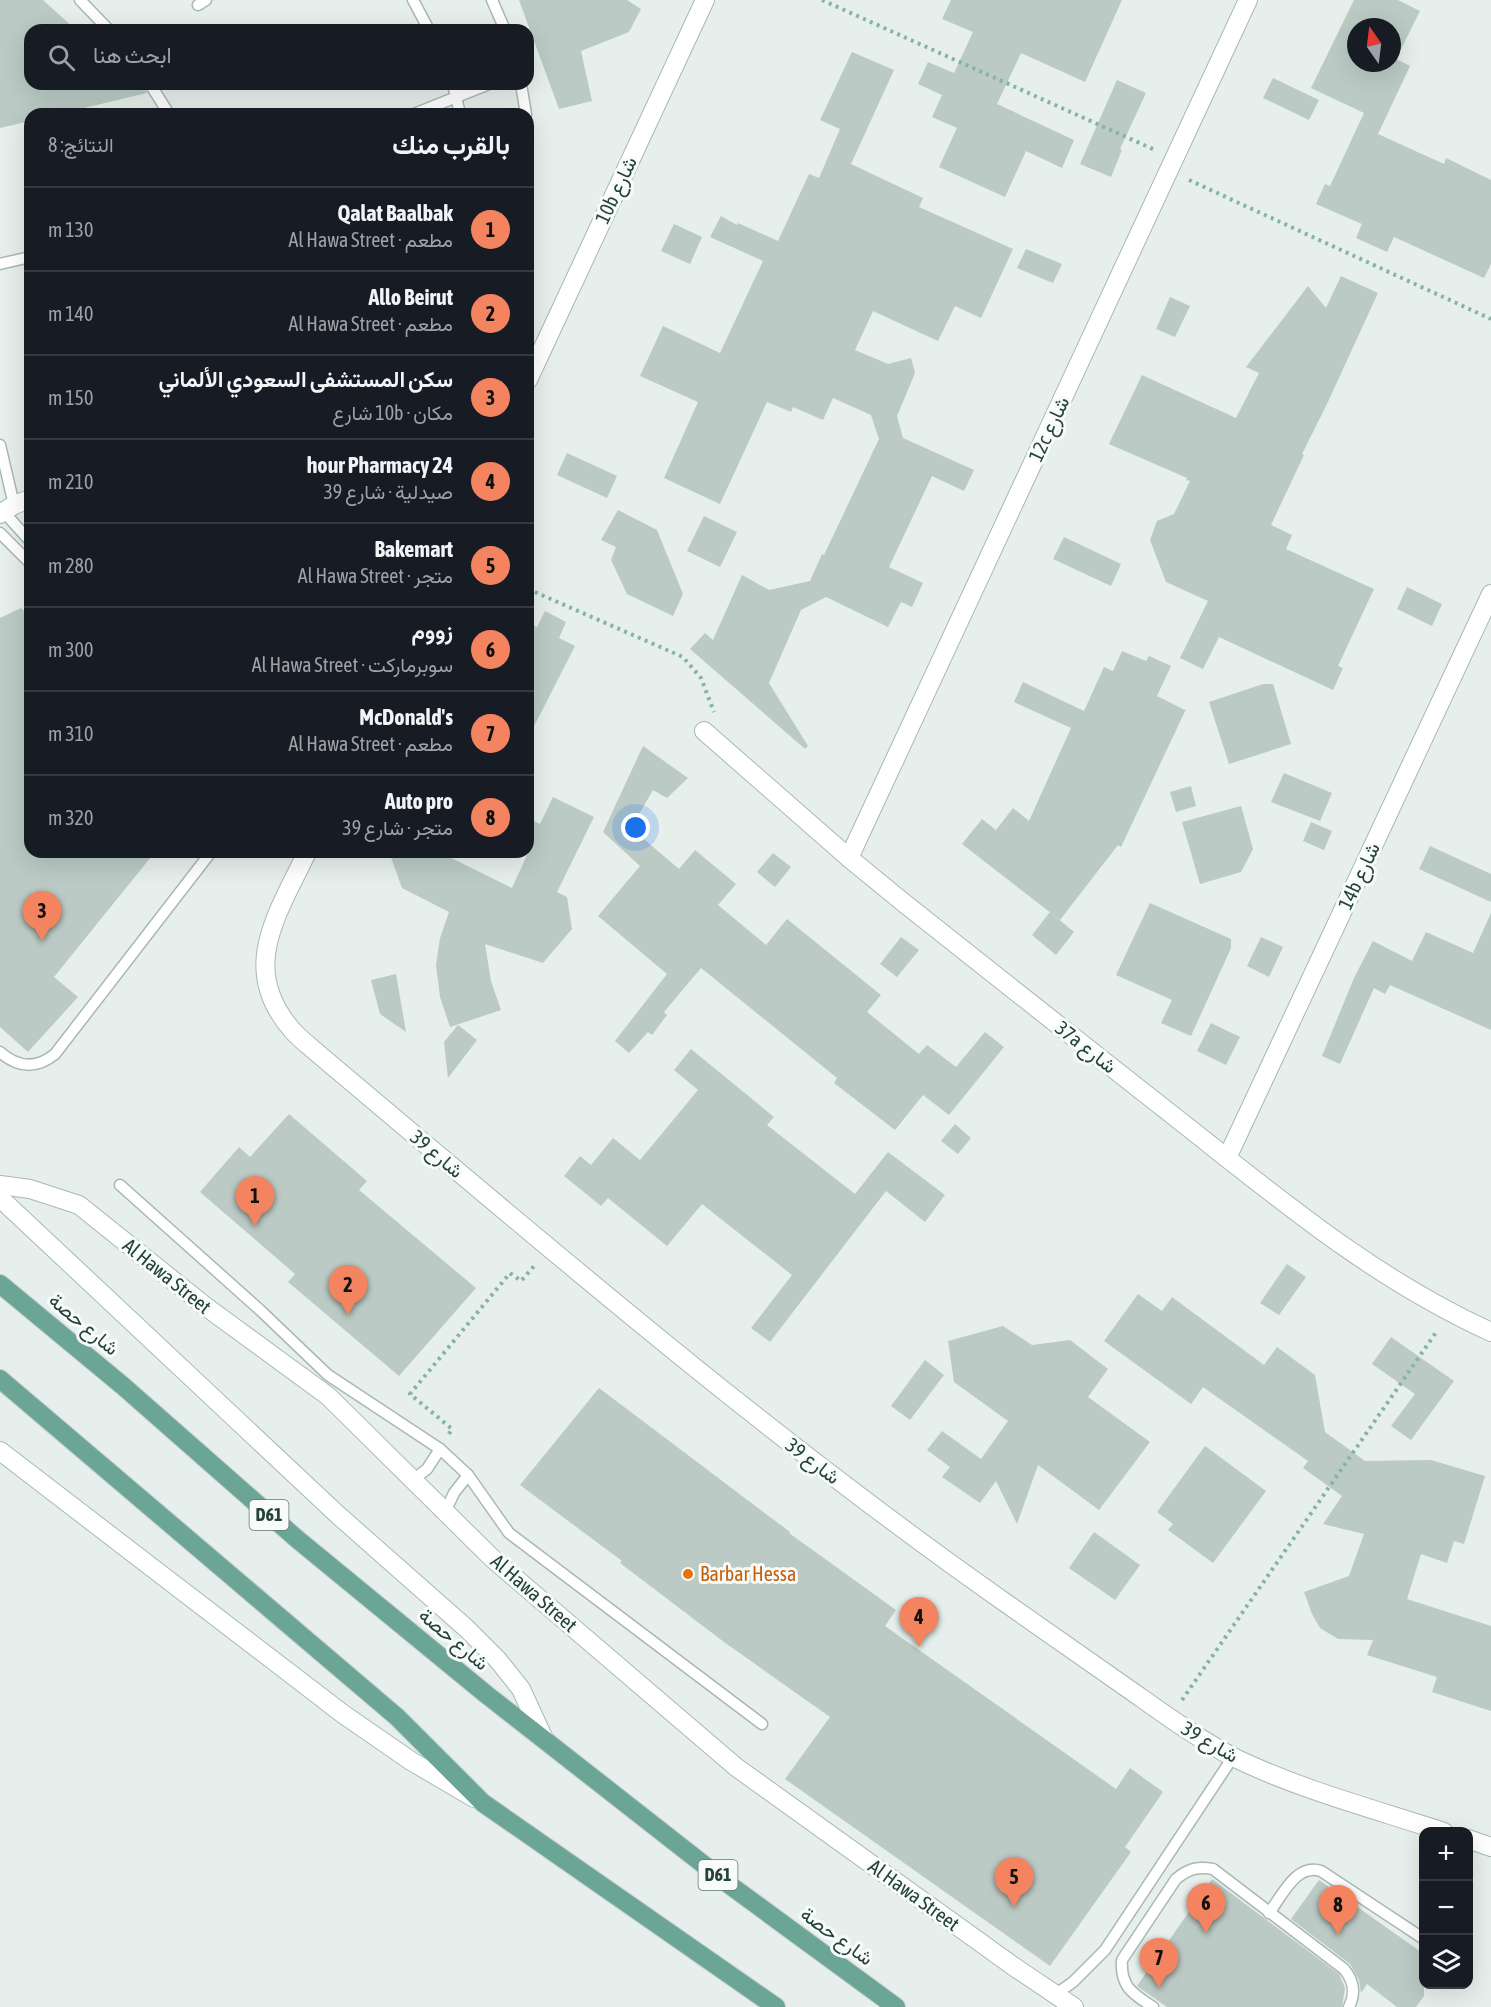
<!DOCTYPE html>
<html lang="ar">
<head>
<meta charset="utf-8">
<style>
	body { margin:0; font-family:"Asap Condensed",Vazirmatn,sans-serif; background:#242831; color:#f1f3f6; direction:rtl }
	.controls { position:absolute; right:18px; bottom:18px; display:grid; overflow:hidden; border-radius:12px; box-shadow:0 6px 24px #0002 }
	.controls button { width:54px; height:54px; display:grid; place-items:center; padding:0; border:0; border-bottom:2px solid #363941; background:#171b24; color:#f1f3f6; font:30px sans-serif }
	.compass { position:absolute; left:1347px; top:18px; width:54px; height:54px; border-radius:50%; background:#171b24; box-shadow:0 6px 24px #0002; rotate:346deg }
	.you { position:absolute; left:636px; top:828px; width:21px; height:21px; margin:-15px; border:4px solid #fff; border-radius:50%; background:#1a73e8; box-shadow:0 0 0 9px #1a73e833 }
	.badge { display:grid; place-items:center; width:39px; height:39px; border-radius:50%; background:#f4845f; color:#111; font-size:20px; font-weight:700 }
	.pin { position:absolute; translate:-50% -50px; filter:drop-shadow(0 2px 3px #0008) }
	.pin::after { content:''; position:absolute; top:32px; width:21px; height:18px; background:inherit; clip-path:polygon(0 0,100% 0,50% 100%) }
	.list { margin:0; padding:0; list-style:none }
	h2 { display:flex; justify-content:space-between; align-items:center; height:78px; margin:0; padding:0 24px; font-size:26px }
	h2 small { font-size:20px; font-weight:400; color:#9ea1a6 }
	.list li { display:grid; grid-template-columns:39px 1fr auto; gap:18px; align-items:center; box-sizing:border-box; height:84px; padding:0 24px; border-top:2px solid #363941 }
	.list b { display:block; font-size:22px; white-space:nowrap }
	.list p { margin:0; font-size:20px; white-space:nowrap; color:#9ea1a6 }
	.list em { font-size:20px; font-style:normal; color:#9ea1a6 }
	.icon { flex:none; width:33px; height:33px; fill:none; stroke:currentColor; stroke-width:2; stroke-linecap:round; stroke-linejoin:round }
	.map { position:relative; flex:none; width:1491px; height:2007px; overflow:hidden; direction:ltr }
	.search { position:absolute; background:#171b24; box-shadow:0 6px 24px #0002; left:24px; top:24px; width:510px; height:66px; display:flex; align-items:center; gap:15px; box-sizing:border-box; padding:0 21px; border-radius:18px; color:#9ea1a6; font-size:22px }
	.panel { position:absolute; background:#171b24; box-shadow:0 6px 24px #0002; left:24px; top:108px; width:510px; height:750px; border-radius:18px; direction:rtl }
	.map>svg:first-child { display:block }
	.building { fill:#bbcac4; fill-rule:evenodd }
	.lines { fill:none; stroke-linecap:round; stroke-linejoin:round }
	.lane-casing { stroke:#a8b8b2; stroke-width:13 }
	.street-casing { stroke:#a8b8b2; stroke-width:20 }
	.secondary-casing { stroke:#a4bbb3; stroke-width:20 }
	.primary-casing { stroke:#c2cac8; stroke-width:20 }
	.path { stroke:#86b3a5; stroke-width:4; stroke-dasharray:3 4.5; stroke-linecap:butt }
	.lane { stroke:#fff; stroke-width:10 }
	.street { stroke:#fff; stroke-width:18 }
	.secondary { stroke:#fff; stroke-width:18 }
	.primary { stroke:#6aa596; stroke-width:18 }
	.food-dot { fill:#e8710a; stroke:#f7fbf9; stroke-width:2 }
	.labels { text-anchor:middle; stroke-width:6; stroke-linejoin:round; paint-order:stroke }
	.shield { fill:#f7fbf9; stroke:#637a73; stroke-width:1.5 }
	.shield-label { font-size:18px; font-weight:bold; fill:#24423a }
	.street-label { font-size:20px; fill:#24423a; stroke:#f7fbf9 }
	.food-label { font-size:20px; fill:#c56008; stroke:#f7fbf9; text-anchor:start }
</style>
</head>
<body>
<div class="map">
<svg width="1491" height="2007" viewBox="0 0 1491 2007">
	<rect width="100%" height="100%" fill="#e6efeb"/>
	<!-- building -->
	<g class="building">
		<polygon points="0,0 43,0 76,30 30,30 30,84 143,84 147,93 59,114 30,114 30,121 0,128"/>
		<polygon points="519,0 627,0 641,9 629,32 581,51 592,101 559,109"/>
		<polygon points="951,0 1122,0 1085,82 1021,53 997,104 1074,140 1062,168 1026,151 1005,197 939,167 957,128 932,117 942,95 918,84 928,62 954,73 973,32 942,19"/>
		<path d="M1354 0H1398L1420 11 1396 59 1410 66 1378 134 1444 164 1446 158 1491 180V264L1484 278 1394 237 1387 252 1356 238 1362 224 1316 204 1325 184 1330 186 1364 113 1311 88ZM1356 27H1392V63H1356Z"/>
		<polygon points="852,52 894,70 851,164 923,198 919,207 1013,249 981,318 955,306 938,341 873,311 855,350 888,364 911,358 915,373 897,416 903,438 974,470 964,491 932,476 889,567 923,583 912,607 901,602 888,627 826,597 801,610 769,683 808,746 805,749 690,649 705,633 713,640 742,575 769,590 810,581 822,554 824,555 879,439 871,415 833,398 823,420 793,407 791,412 767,402 720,504 664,478 698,402 640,376 663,326 720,353 763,261 710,237 721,216 737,225 738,223 778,241 809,174 819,178 840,129 820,120"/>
		<polygon points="1273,78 1319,100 1309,120 1263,98"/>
		<polygon points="1117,80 1146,93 1120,149 1122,150 1111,177 1080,164"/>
		<polygon points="674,224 702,237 690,264 661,251"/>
		<polygon points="1026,249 1062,264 1053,283 1017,268"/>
		<polygon points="1341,276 1378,293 1327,404 1302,454 1304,455 1271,525 1292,535 1286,549 1374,589 1338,666 1343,668 1333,690 1219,637 1203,669 1180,658 1208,601 1166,582 1150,540 1157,521 1174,514 1190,481 1186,480 1187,478 1109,444 1142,375 1236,418 1259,373 1246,367 1308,286 1326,308"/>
		<polygon points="1170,297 1190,306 1175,337 1156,329"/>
		<polygon points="567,453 617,476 607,498 557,475"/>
		<polygon points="618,510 657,530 683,594 673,616 627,594 611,560 616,547 601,540"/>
		<polygon points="704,516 737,532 720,567 687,551"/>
		<polygon points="1064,537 1121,564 1111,586 1053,559"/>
		<polygon points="1407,587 1442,604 1432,626 1397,609"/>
		<polygon points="21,608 30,616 30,852 155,852 54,977 78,997 28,1052 0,1027 0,618"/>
		<polygon points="545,611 566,622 559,638 575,646 528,738 528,623 537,627"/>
		<polygon points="1122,651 1146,661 1149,656 1171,666 1157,696 1183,709 1183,710 1186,709 1121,847 1118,845 1060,920 962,844 982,819 996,830 1013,808 1029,821 1071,728 1014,702 1023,682 1084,711 1104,667 1113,671"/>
		<polygon points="1263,684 1273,684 1291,744 1229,764 1209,702"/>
		<polygon points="643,746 688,778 667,798 653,790 631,828 679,869 695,850 736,884 718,905 766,945 787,919 881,995 867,1012 919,1054 927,1045 956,1067 985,1032 1004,1047 949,1115 923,1095 895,1130 834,1083 837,1078 701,968 664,1012 667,1015 652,1035 648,1032 629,1053 615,1041 667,974 598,916 640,866 603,832"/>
		<polygon points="1284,773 1332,793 1320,821 1271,802"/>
		<polygon points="1191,786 1196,806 1176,812 1170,792"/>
		<polygon points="553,797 594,817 557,892 567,897 572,929 543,963 485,944 491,981 501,1010 450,1027 440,997 436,965 440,938 449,912 402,888 389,852 439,852 512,888 528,853 528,833 534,821 540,824"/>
		<polygon points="1241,806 1253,849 1241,872 1200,884 1182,822"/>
		<polygon points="1311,822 1332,831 1324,850 1303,841"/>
		<polygon points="1430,846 1491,874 1491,902 1419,869"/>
		<polygon points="773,853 791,867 775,887 757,872"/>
		<polygon points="1150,903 1231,939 1231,948 1191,1036 1161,1023 1172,1000 1116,975"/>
		<polygon points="1050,912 1074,932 1056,955 1032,935"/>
		<polygon points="1491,913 1491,1030 1390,985 1385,994 1374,988 1340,1064 1322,1056 1354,978 1373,941 1412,961 1426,932 1473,953"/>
		<polygon points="901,937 919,950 897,977 880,964"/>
		<polygon points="1261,937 1283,947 1269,977 1247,966"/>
		<polygon points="396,974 406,1032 380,1014 371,980"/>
		<polygon points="1211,1023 1240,1037 1226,1065 1197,1051"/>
		<polygon points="458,1025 477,1040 448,1078 444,1042"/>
		<polygon points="691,1049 774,1117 767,1125 855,1194 888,1152 945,1195 925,1222 886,1191 770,1342 751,1328 792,1275 702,1204 667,1246 608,1198 601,1206 564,1176 580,1156 591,1165 613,1138 640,1160 698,1090 674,1070"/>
		<polygon points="289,1114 367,1181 359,1190 476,1288 399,1376 288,1282 295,1274 200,1192 239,1147 250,1157"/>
		<polygon points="955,1124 971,1138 958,1154 941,1141"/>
		<polygon points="1287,1264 1306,1277 1279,1315 1260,1303"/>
		<polygon points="1138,1294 1162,1311 1172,1297 1264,1365 1277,1347 1315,1375 1325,1432 1365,1461 1431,1460 1485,1476 1464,1544 1454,1541 1447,1563 1421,1554 1407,1599 1491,1626 1491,1711 1432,1692 1437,1677 1367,1655 1373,1640 1338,1639 1320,1628 1312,1614 1304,1592 1349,1576 1364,1534 1323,1524 1342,1496 1303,1468 1308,1461 1203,1387 1191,1404 1104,1341"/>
		<polygon points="1003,1326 1032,1345 1070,1340 1108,1369 1088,1397 1150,1442 1099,1510 1038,1465 1017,1524 996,1481 980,1503 942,1477 950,1467 927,1450 942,1431 981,1459 1008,1421 954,1382 948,1341"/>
		<polygon points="1391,1337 1454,1381 1411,1440 1391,1426 1415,1394 1372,1364"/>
		<polygon points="925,1360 944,1375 910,1420 891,1406"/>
		<polygon points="599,1388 790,1532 789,1533 896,1610 885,1626 1116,1789 1130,1768 1163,1792 1125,1847 1131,1852 1050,1966 785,1779 830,1717 724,1642 620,1563 622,1561 520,1485"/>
		<polygon points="1205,1446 1266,1491 1213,1563 1168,1530 1173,1524 1157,1512"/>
		<polygon points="1094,1532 1140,1565 1115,1600 1069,1568"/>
		<polygon points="1212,1879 1339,1974 1345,1988 1342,2007 1167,2007 1137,1986"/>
		<polygon points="1319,1880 1424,1954 1424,1996 1416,2007 1397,2007 1367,1984 1361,1993 1359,1980 1350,1964 1291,1919"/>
	</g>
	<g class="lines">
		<defs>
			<g id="lane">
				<polyline points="80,0 109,30"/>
				<polyline points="413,0 429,30"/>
				<polyline points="492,0 505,30"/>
				<polyline points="198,5 206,0"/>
				<polyline points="150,84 169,114"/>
				<polyline points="453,84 460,114"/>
				<polyline points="521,84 526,114"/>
				<polyline points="414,114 489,84"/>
				<polyline points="0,264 30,257"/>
				<polyline points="0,445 14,505"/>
				<polyline points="3,511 30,541"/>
				<polyline points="0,533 30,563"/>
				<path d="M0 1052C18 1068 37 1069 55 1054L211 852"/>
				<polyline points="120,1185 260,1310 328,1375 440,1449 468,1475 509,1533 762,1724"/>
				<polyline points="413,1480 427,1469 440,1449"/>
				<polyline points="445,1512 454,1493 468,1475"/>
				<path d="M1269 1913C1282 1896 1296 1863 1321 1871L1424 1939"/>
				<polyline points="1056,1994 1073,1982 1105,1950 1233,1757"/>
				<path d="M1153 2007C1133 1994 1120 1987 1122 1960L1176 1879C1188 1869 1198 1866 1213 1869L1344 1969C1354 1981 1356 1993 1349 2007"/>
			</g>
			<g id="street">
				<polyline points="528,380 705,0"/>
				<polyline points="0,514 14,505 30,499"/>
				<path d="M704 731 849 858 904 903C1000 979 1097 1056 1194 1132 1289 1207 1379 1281 1491 1332"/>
				<path d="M307 852C278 914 238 968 292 1030 299 1038 308 1045 316 1052 543 1243 767 1436 1010 1606 1050 1634 1090 1662 1130 1690 1164 1714 1198 1739 1235 1758 1301 1790 1374 1809 1444 1832"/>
				<polyline points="849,858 1248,0"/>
				<polyline points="1227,1158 1491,594"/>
				<polyline points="0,1185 30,1189 79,1205 205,1306 328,1396 493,1559 736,1767 1013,1966 1074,2007"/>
				<polyline points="1468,1839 1491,1847"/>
			</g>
			<g id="secondary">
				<polyline points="0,1198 338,1515 466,1628 498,1660 521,1689 544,1739"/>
				<polyline points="0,1451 343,1714 411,1761 474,1798"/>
			</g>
			<g id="primary">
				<polyline points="0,1284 123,1386 297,1539 487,1695 731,1886 896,2007"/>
				<polyline points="0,1379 397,1717 483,1803 776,2007"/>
			</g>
		</defs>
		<!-- lane casing -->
		<use href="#lane" class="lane-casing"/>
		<!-- street casing -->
		<use href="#street" class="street-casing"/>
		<!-- secondary casing -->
		<use href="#secondary" class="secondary-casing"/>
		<!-- primary casing -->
		<use href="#primary" class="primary-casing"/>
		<!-- path -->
		<g class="path">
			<polyline points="822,0 1155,150"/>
			<polyline points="1189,180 1491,319"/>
			<polyline points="528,589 683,657 701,678 714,712"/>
			<polyline points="449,1434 452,1429 410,1394 510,1273 521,1281 535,1265"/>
			<polyline points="1182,1700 1437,1331"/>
		</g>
		<!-- lane -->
		<use href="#lane" class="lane"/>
		<!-- street -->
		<use href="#street" class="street"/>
		<!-- secondary -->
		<use href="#secondary" class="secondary"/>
		<!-- primary -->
		<use href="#primary" class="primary"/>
	</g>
	<!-- markers -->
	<circle class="food-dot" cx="688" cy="1574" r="6"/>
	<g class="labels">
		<!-- shield labels -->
		<g class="shield">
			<rect x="249.5" y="1500" width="39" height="30" rx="4.5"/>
			<rect x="698.5" y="1860" width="39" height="30" rx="4.5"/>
		</g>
		<g class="shield-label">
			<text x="269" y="1521">D61</text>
			<text x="718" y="1881">D61</text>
		</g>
		<!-- street labels -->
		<g class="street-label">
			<text transform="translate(616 190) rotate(-65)" y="7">10b شارع</text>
			<text transform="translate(1049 429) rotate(-65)" y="7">12c شارع</text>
			<text transform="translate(1359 876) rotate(-65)" y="7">14b شارع</text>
			<text transform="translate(1086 1047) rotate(38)" y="7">37a شارع</text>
			<text transform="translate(437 1154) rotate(40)" y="7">شارع 39</text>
			<text transform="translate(167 1276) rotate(39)" y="7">Al Hawa Street</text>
			<text transform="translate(84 1324) rotate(40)" y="7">شارع حصة</text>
			<text transform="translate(813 1461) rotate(37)" y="7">شارع 39</text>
			<text transform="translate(534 1593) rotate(41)" y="7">Al Hawa Street</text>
			<text transform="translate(454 1639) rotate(40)" y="7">شارع حصة</text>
			<text transform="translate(1210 1742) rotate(30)" y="7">شارع 39</text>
			<text transform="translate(914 1895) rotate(36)" y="7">Al Hawa Street</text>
			<text transform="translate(837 1936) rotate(36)" y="7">شارع حصة</text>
		</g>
		<!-- food labels -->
		<g class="food-label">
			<text x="700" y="1581">Barbar Hessa</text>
		</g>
	</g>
</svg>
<div class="controls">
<button>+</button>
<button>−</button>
<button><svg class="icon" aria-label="layers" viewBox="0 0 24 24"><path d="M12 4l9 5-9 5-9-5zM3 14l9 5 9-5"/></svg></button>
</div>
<svg class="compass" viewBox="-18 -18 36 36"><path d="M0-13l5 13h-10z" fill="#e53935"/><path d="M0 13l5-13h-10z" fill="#9ea1a6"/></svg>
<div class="you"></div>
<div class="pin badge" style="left:255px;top:1226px">1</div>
<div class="pin badge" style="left:348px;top:1315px">2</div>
<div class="pin badge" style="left:42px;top:941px">3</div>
<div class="pin badge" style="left:919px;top:1647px">4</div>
<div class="pin badge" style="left:1014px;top:1907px">5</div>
<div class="pin badge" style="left:1206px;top:1933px">6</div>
<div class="pin badge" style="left:1159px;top:1988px">7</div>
<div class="pin badge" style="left:1338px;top:1935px">8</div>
<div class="search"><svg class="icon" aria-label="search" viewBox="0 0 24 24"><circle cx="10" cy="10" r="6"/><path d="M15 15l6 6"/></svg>ابحث هنا</div>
<section class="panel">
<h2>بالقرب منك<small>النتائج: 8</small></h2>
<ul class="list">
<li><span class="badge">1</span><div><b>Qalat Baalbak</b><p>مطعم · Al Hawa Street</p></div><em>130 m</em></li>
<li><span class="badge">2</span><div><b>Allo Beirut</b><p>مطعم · Al Hawa Street</p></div><em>140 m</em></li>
<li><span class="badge">3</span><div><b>سكن المستشفى السعودي الألماني</b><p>مكان · 10b شارع</p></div><em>150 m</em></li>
<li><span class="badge">4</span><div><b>24 hour Pharmacy</b><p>صيدلية · شارع 39</p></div><em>210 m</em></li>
<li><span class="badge">5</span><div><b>Bakemart</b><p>متجر · Al Hawa Street</p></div><em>280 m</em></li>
<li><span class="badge">6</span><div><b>زووم</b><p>سوبرماركت · Al Hawa Street</p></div><em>300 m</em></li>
<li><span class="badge">7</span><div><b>McDonald's</b><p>مطعم · Al Hawa Street</p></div><em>310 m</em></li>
<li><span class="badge">8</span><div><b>Auto pro</b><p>متجر · شارع 39</p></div><em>320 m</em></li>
</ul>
</section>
</div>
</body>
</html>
